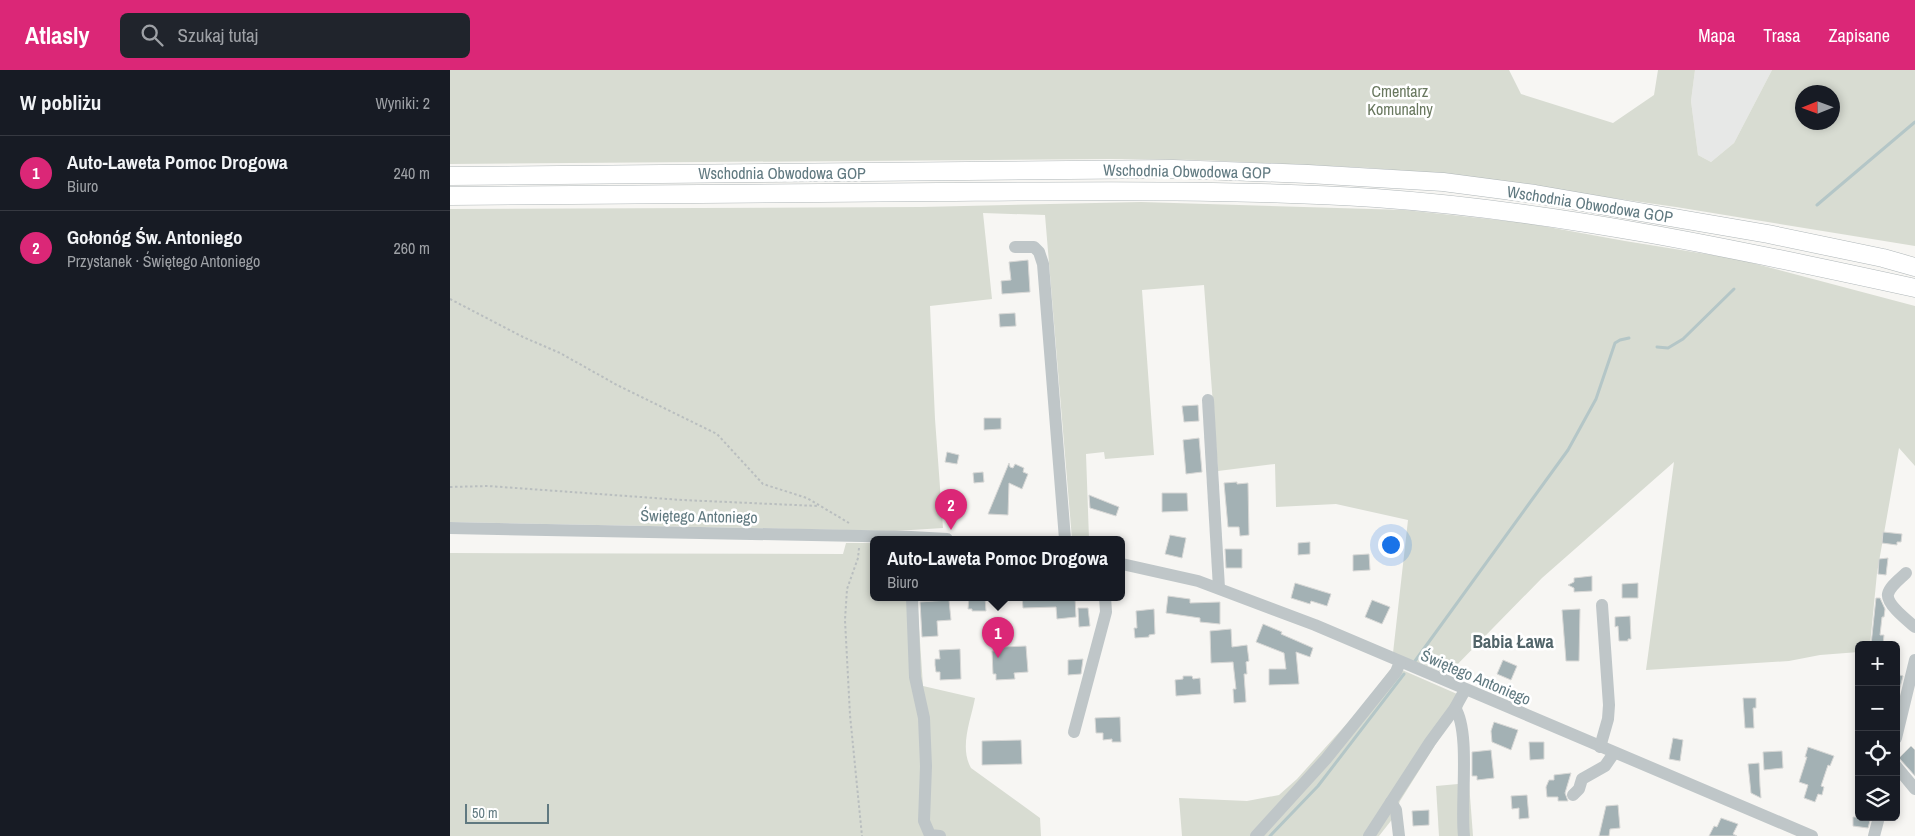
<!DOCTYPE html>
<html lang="pl">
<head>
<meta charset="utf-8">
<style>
	body { margin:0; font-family:"Archivo Narrow",sans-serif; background:#20242c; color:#f1f3f6 }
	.controls { position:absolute; right:15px; bottom:15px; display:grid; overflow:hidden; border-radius:8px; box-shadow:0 2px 8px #0003 }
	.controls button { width:45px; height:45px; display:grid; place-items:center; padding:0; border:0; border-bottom:1px solid #363941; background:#171b24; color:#f1f3f6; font:25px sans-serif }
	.compass { position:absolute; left:1345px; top:15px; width:45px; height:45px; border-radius:50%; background:#171b24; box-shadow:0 2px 8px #0003; rotate:269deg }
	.scale { position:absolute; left:15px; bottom:12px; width:84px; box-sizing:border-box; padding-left:5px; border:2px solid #607980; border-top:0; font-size:14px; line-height:18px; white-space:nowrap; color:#607980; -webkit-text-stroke:4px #fff; paint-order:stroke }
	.you { position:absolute; left:940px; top:474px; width:18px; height:18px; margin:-12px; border:4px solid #fff; border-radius:50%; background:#1a73e8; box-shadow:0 0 0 8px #1a73e833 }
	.badge { display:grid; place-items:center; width:32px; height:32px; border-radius:50%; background:#db2777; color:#fff; font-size:16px; font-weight:700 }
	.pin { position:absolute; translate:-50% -41px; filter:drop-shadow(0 1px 2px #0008) }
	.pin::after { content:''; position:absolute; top:26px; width:18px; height:15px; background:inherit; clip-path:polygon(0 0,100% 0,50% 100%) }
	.popup { position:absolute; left:420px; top:466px; width:255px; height:65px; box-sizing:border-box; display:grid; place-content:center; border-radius:8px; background:#171b24; filter:drop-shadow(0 1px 4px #0005); font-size:16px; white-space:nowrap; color:#9ea1a6 }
	.popup b { font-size:19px; color:#f1f3f6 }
	.popup::after { content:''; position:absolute; left:50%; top:100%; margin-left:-10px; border:10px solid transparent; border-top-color:#171b24 }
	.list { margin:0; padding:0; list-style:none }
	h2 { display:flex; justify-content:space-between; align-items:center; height:65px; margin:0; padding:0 20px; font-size:21px }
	h2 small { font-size:16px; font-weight:400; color:#9ea1a6 }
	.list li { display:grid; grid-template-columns:32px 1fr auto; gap:15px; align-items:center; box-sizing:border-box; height:75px; padding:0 20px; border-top:1px solid #363941 }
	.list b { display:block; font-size:19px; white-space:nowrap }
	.list p { margin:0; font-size:16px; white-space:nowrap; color:#9ea1a6 }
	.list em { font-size:16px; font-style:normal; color:#9ea1a6 }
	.icon { flex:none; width:28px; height:28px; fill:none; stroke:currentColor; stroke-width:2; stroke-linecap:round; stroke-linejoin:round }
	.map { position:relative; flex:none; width:1465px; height:766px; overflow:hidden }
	header { display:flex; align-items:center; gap:30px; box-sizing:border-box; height:70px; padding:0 25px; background:#db2777; color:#fff }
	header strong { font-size:24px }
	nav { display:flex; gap:28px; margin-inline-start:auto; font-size:18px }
	.search { width:350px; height:45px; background:#20242c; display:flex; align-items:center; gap:12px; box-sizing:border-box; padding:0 18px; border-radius:8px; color:#9ea1a6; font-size:19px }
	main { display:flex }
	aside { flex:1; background:#171b24 }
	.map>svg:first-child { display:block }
	.built { fill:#e7e8e7 }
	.green { fill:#d8dcd2; fill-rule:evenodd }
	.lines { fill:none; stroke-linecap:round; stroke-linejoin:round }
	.stream { stroke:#b4c6c7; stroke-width:3 }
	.building { fill:#a3b1b4; stroke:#d8d8d6 }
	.highway-casing { stroke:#b0b7b9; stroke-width:19 }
	.path { stroke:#b9bebf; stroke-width:2; stroke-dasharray:2.5 2.5; stroke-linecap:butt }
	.minor { stroke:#bfc6c8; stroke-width:12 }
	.highway { stroke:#fff; stroke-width:18 }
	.labels { text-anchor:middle; stroke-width:5; stroke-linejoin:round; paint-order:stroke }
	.park-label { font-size:16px; fill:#69785f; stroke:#fff }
	.street-label { font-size:16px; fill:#607980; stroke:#fff }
	.neighbourhood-label { font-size:18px; font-weight:bold; fill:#52656a; stroke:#fff }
</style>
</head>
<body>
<header>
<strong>Atlasly</strong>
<div class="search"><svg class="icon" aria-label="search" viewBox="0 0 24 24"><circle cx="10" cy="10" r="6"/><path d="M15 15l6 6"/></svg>Szukaj tutaj</div>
<nav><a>Mapa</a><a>Trasa</a><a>Zapisane</a></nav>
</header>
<main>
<aside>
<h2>W pobliżu<small>Wyniki: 2</small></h2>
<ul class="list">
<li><span class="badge">1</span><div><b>Auto-Laweta Pomoc Drogowa</b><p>Biuro</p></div><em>240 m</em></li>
<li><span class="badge">2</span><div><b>Gołonóg Św. Antoniego</b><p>Przystanek · Świętego Antoniego</p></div><em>260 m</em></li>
</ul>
</aside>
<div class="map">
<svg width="1465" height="766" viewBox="0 0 1465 766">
	<rect width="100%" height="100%" fill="#f7f6f3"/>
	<!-- built -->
	<polygon class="built" points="1245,0 1322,0 1284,73 1261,92 1248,85 1241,31"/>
	<!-- green -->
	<g class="green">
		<path d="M0 0H1059L1071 24 1163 53 1204 25 1208 0H1245L1241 31 1248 85 1261 92 1284 73 1322 0H1465V176L1226 137 994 104 920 98 750 90 659 89 0 94ZM1352 22H1382V52H1352Z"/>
		<polygon points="691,132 955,140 1076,153 1175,171 1287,189 1465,236 1465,396 1449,378 1427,503 1420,575 1409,575 1409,582 1370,585 1339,591 1196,600 1224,392 1092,508 998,604 943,583 958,450 886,434 826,437 825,394 768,401 754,215 692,220 704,385 655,389 654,382 636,384 639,469 622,469 595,145 533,143 542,229 480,236 485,349 493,458 445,461 0,452 0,139 471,137"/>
		<path d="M396 473H424V527H467L473 616 525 628C521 650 509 677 521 698L590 748 591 766H0V483L393 484Z"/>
		<polygon points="943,596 1014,627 1012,640 1004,645 950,731 944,747 929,766 732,766 729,728 797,731 829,725 847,709 910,639"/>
		<polygon points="1019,713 1023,766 989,766 986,716"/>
	</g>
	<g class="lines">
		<!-- stream -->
		<g class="stream">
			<polyline points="1367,135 1465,52"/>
			<polyline points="1207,277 1218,278 1233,269 1284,219"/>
			<polyline points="965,591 1118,380 1146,329 1165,273 1170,270 1179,268"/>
			<polyline points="820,766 868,716 954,604"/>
		</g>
	</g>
	<!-- building -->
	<g class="building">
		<polygon points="578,190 580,222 552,224 551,211 561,210 559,192"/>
		<polygon points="565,243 566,256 550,257 549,244"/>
		<polygon points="748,335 749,351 734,352 732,336"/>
		<polygon points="534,348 551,348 551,359 534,360"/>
		<polygon points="749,368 752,402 736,404 733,370"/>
		<polygon points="497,382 509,385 507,394 495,392"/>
		<polygon points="559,393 560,397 563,398 565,394 574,398 573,402 578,404 572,419 559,413 558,445 538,444"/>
		<polygon points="533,402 534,412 524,413 523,403"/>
		<polygon points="787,412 787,414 798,413 799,465 790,466 789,457 778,457 774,413"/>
		<polygon points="712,423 737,423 738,441 712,442"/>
		<polygon points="639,425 669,437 666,446 640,438"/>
		<polygon points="1433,462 1452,464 1451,472 1447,472 1447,475 1432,473"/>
		<polygon points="720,465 736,468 732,488 715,484"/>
		<polygon points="860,472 860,484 848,485 848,473"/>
		<polygon points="775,479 792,479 792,498 776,498"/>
		<polygon points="919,484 920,500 903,501 903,485"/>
		<polygon points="1438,488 1436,505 1428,504 1429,489"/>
		<polygon points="1142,506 1142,521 1124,522 1124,518 1118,515 1124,512 1124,508"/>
		<polygon points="845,513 881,524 877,536 861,531 860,534 841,528"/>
		<polygon points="1188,513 1188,528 1172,528 1172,514"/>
		<polygon points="718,526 740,529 740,533 770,532 770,554 750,552 750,548 716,543"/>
		<polygon points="519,527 535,527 536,541 522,541 522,539 518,539"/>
		<polygon points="572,527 625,527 626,547 607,549 606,537 573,538"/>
		<polygon points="1426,528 1430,528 1435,539 1434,547 1432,547 1430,565 1434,565 1433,575 1421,575"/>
		<polygon points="499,530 501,550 487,551 488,566 472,567 470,532"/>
		<polygon points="922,530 940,537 932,554 915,547"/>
		<polygon points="628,538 638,538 640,556 629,557"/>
		<polygon points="704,539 705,564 699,565 699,567 685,568 684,558 687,558 686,541"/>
		<polygon points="1130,539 1129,591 1116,591 1112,540"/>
		<polygon points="1180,546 1181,569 1178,569 1178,571 1169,571 1168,556 1165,557 1165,547"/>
		<polygon points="813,554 832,562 831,564 863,578 860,587 846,582 849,614 819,615 819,599 836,599 834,583 806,572"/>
		<polygon points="781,559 782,577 797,575 799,591 796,592 797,604 794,604 796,632 784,633 783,619 786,619 783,592 761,593 760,561"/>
		<polygon points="576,576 578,602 564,603 565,609 546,610 546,604 543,604 542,581 546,581 546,579 553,579 553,577"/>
		<polygon points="510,579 511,609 490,610 490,602 486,602 485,595 485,589 490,589 489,580"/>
		<polygon points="633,589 631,604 618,605 618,590"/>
		<polygon points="1053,590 1067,596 1061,610 1047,604"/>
		<polygon points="1446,604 1453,606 1446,633"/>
		<polygon points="733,606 742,606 743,609 750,608 751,624 726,626 725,610 733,609"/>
		<polygon points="1293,628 1306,628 1306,638 1303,638 1304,658 1295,658"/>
		<polygon points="670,647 671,672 662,672 662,669 653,670 653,663 646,663 645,648"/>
		<polygon points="1044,652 1068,660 1061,680 1042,672 1041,661"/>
		<polygon points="1223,668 1233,670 1230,691 1219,689"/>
		<polygon points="571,670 572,694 532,695 532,671"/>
		<polygon points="1079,672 1094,672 1094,689 1080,690"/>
		<polygon points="1461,676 1465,680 1465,706 1449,688"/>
		<polygon points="1358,677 1384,686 1380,696 1378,695 1371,716 1374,717 1372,725 1368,724 1365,732 1354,728 1358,715 1349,712 1357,687 1355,687"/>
		<polygon points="1041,680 1044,708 1027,710 1027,706 1022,706 1022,682"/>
		<polygon points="1332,681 1333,698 1314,700 1313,682"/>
		<polygon points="1309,693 1310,716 1311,728 1301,723 1298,694"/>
		<polygon points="1121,703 1115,723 1118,731 1108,731 1108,727 1097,727 1096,717 1099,710 1104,710 1104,705"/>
		<polygon points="1077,725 1079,748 1069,749 1069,738 1062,739 1061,726"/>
		<polygon points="1168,735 1170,758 1160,759 1159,766 1149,766 1156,736"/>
		<polygon points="979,740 979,755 963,756 962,741"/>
		<polygon points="1403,747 1421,747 1418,758 1403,756"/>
		<polygon points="1271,748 1288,754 1283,764 1287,766 1259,766 1264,756 1267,757"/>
	</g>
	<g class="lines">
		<defs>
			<g id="highway">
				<polyline points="0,106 723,99 858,104 993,112 1085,124 1318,164 1433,188 1465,197"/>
				<path d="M0 126C163 124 326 123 489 122 634 121 780 119 925 128 1107 141 1287 179 1465 218"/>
			</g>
		</defs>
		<!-- highway casing -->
		<use href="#highway" class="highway-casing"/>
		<!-- path -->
		<g class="path">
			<polyline points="0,229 73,267 110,283 167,315 267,364 313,414 357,428 399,453"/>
			<polyline points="0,417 38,416 232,430 368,436"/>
			<polyline points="409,478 408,488 397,519 395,550 400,645 412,766"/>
		</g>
		<!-- minor -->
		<g class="minor">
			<polyline points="565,177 584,177 589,182 593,194 615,469"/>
			<polyline points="758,330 769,518"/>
			<polyline points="0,458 461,467 497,469"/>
			<polyline points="672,494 748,511 865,555 1362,766"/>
			<path d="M1456 503C1450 509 1440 516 1438 524 1436 534 1458 551 1465 557"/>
			<polyline points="462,527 465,607 474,648 476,696 474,751 480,765 490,766"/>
			<path d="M1005 638C1021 662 1010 735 1014 766"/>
			<polyline points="624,662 656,542 655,527"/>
			<polyline points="1446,668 1465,590"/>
			<polyline points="1150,677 1158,649 1159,635 1152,535"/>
			<polyline points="1446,696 1465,719"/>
			<polyline points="1123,725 1129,719 1132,709 1155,696 1164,683"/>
			<polyline points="941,732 946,740 949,766"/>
			<polyline points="806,766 876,689 946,602 950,592"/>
			<polyline points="919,766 980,672 1005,638 1015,620"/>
			<polyline points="1424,766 1429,747"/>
		</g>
		<!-- highway -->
		<use href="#highway" class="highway"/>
	</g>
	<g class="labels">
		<!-- park labels -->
		<g class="park-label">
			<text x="950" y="27">Cmentarz<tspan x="950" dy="18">Komunalny</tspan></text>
		</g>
		<!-- street labels -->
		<g class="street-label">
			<text transform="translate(737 101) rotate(1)" y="6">Wschodnia Obwodowa GOP</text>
			<text x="332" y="109">Wschodnia Obwodowa GOP</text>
			<text transform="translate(1140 134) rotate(9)" y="6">Wschodnia Obwodowa GOP</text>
			<text transform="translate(249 446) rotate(1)" y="6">Świętego Antoniego</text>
			<text transform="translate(1026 607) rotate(23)" y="6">Świętego Antoniego</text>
		</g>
		<!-- neighbourhood labels -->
		<g class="neighbourhood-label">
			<text x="1063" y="578">Babia Ława</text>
		</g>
	</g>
</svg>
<div class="controls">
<button>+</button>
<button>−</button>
<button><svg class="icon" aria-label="locate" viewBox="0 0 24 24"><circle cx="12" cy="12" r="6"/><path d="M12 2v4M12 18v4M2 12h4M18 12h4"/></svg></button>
<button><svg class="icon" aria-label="layers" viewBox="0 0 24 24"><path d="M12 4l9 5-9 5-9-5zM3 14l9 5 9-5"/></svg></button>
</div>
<svg class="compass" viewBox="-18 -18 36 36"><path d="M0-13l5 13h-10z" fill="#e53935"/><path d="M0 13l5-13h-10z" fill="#9ea1a6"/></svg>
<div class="scale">50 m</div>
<div class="you"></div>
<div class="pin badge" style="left:548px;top:588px">1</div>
<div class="popup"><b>Auto-Laweta Pomoc Drogowa</b>Biuro</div>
<div class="pin badge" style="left:501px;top:460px">2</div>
</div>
</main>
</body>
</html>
